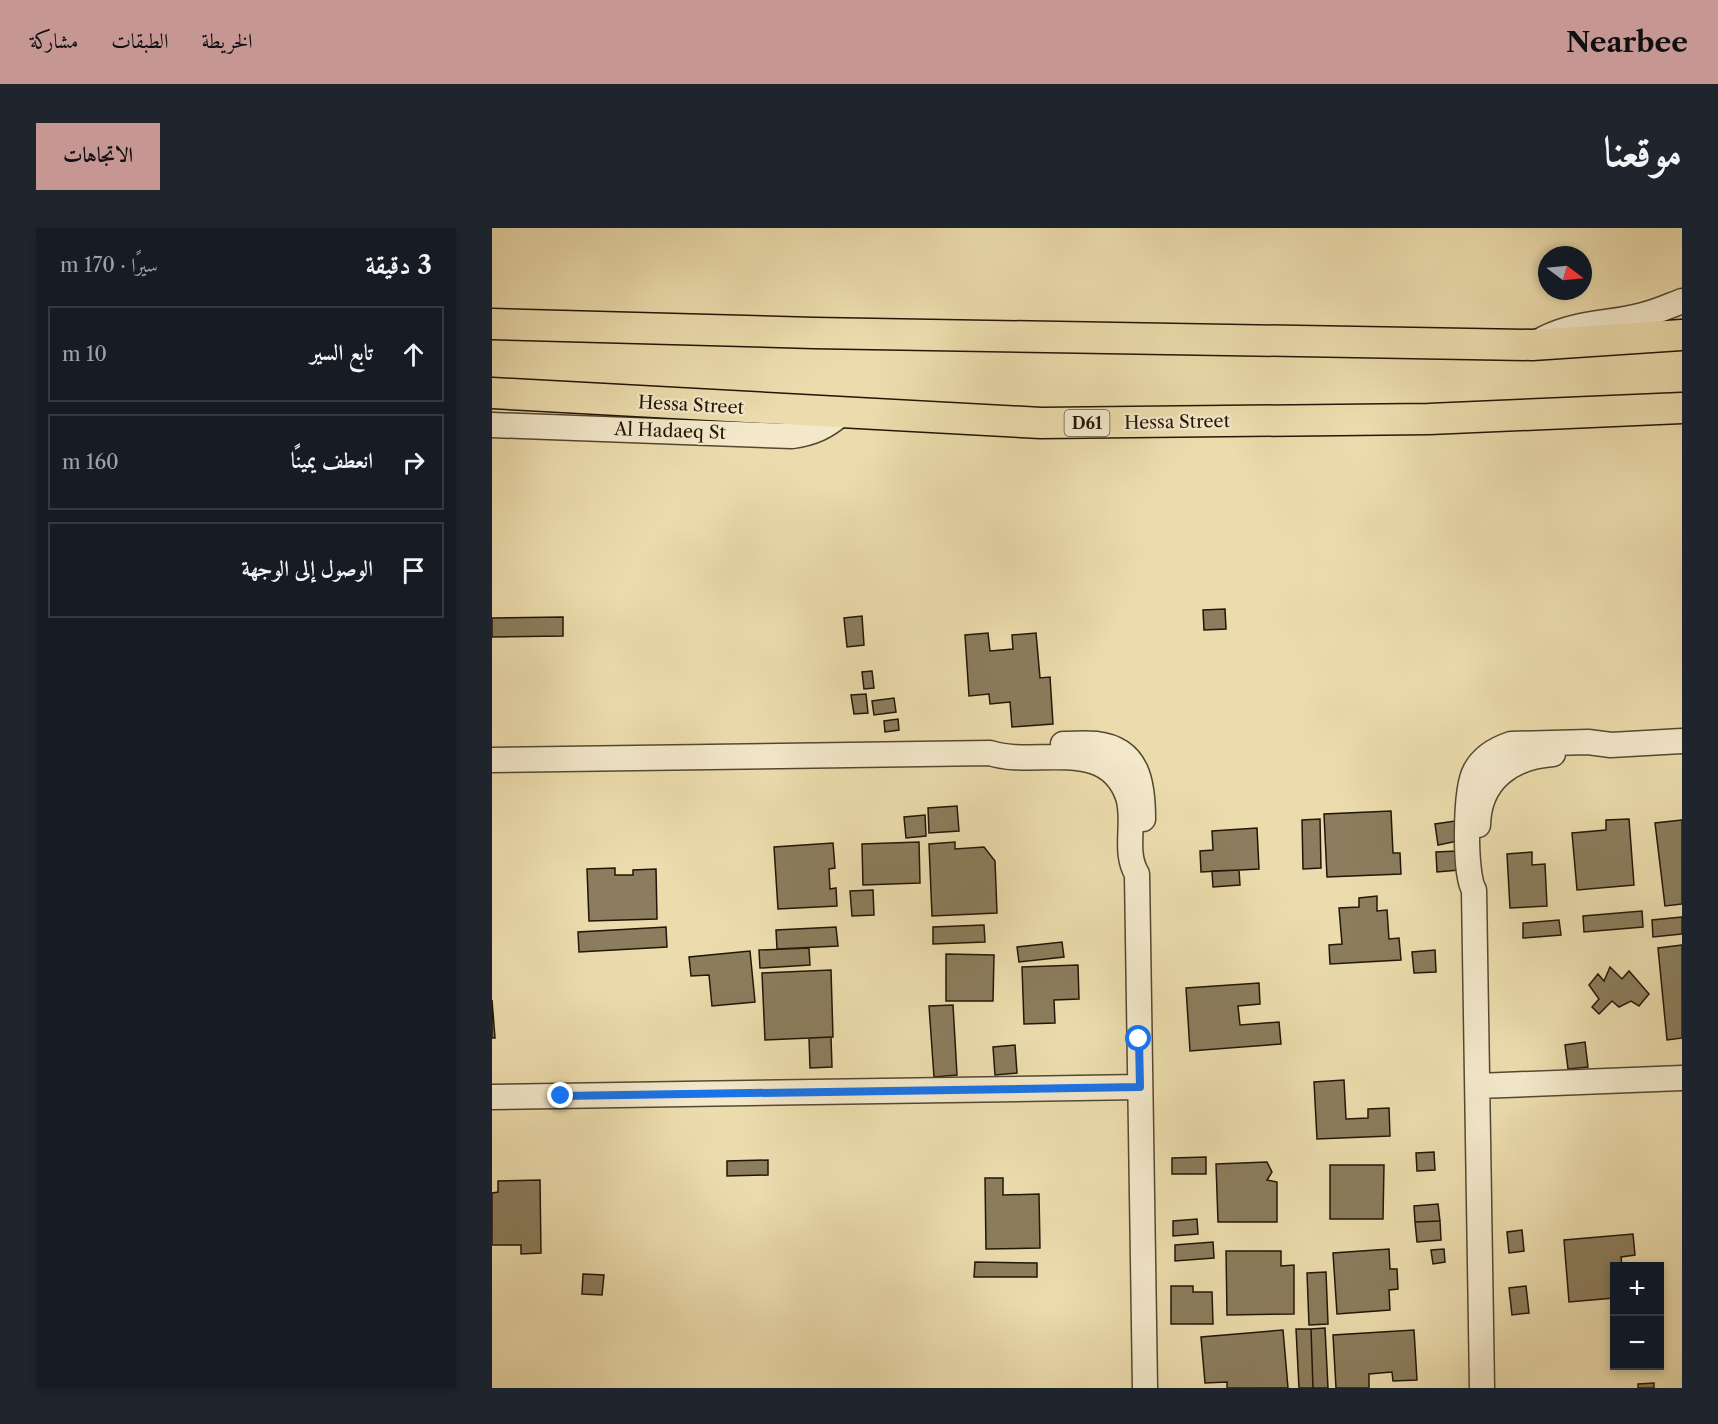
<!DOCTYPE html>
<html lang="ar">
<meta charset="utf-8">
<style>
:root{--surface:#171b24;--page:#20242c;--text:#f1f3f6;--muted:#9ea1a6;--line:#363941;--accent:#c59692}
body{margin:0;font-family:"Libre Caslon Text",Amiri,serif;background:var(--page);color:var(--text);direction:rtl}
.controls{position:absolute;right:18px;bottom:18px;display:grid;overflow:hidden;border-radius:0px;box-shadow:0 3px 9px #0003}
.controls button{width:54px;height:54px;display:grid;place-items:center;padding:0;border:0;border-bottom:2px solid var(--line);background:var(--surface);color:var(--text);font:30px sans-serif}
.compass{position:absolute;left:1046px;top:18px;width:54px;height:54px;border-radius:50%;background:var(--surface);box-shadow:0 3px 9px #0003;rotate:106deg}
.stop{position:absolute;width:18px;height:18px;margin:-14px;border:4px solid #1a73e8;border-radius:50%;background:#fff}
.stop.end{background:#1a73e8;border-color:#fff;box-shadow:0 2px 6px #0008}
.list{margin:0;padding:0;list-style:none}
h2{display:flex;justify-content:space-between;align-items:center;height:78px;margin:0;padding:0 24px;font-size:26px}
h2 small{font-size:20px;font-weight:400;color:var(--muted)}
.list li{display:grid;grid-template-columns:39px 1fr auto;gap:18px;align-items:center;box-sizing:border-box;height:96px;margin:0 12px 12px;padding:0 12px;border:2px solid var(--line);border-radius:0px}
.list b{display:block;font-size:22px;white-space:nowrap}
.list em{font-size:20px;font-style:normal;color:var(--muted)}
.icon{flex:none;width:33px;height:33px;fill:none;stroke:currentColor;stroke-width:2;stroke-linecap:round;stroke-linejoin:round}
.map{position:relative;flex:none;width:1190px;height:1160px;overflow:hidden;direction:ltr;border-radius:0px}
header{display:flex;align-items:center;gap:36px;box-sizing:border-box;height:84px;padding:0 30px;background:var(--accent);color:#111}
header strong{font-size:28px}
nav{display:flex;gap:33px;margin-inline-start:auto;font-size:21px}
.intro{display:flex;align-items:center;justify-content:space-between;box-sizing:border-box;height:144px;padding:0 36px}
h1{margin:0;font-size:42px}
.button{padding:15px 27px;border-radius:0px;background:var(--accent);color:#111;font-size:21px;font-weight:700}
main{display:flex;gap:36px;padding:0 36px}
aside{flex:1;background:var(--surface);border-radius:0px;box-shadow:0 3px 9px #0003}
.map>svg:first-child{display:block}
.building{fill:#8b7d5d;stroke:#211607;stroke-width:1.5}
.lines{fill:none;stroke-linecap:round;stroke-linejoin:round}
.minor-casing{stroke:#544830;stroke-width:27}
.major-casing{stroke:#211607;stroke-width:33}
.minor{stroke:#f3e8ca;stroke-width:24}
.major{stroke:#ecdcad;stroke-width:30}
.route{stroke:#1a73e8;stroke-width:8}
.labels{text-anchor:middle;stroke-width:4.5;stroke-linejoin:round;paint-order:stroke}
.shield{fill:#f3e8ca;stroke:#605542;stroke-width:1.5}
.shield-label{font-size:16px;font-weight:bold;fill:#211607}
.street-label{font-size:18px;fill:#211607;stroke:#f3e8ca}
</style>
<header>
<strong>Nearbee</strong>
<nav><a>الخريطة</a><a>الطبقات</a><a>مشاركة</a></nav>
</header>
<div class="intro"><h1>موقعنا</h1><a class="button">الاتجاهات</a></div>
<main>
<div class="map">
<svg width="1190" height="1160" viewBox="0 0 1190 1160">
<rect width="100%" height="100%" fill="#ecdcad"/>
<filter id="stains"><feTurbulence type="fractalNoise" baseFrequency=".00333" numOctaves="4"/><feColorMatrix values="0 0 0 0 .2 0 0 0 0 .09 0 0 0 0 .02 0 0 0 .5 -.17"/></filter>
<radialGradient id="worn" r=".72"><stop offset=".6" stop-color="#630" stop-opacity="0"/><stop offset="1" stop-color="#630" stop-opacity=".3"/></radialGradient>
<path class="building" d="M 733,381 L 734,401 L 712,402 L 711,382 Z
M 370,388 L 372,417 L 355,419 L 352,390 Z
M 71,389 L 71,408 L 0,409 L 0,390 Z
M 496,405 L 498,423 L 521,421 L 520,407 L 544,405 L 548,450 L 558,449 L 561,496 L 520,499 L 518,474 L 498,476 L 497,466 L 477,468 L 473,407 Z
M 380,443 L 382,460 L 372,461 L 370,444 Z
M 374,466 L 376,485 L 362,486 L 359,467 Z
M 402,470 L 404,484 L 382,487 L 380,473 Z
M 406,491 L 407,502 L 393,504 L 392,493 Z
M 465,578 L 467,603 L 437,605 L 436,580 Z
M 899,583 L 901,625 L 908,625 L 909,646 L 835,649 L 832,586 Z
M 433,587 L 434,608 L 414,610 L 412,589 Z
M 828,591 L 829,640 L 811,641 L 810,592 Z
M 1137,591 L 1142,657 L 1085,662 L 1080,605 L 1114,602 L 1114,592 Z
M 1190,592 L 1190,676 L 1173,678 L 1163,595 Z
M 963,593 L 966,613 L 946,617 L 943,596 Z
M 765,600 L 767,641 L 709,644 L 708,623 L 721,622 L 720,603 Z
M 427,614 L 428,655 L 371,657 L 370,616 Z
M 463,614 L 463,621 L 492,619 L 503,633 L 505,685 L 440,688 L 437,616 Z
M 341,615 L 343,640 L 337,641 L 338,661 L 344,660 L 345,678 L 286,681 L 282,619 Z
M 965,623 L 967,642 L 945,644 L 944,624 Z
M 1040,624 L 1040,637 L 1053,636 L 1055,678 L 1018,680 L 1015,626 Z
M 123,640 L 123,647 L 141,647 L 141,642 L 164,641 L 165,691 L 97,693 L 95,641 Z
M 747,642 L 748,657 L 721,659 L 720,643 Z
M 381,662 L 382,687 L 360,688 L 358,663 Z
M 885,668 L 885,683 L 895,682 L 897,711 L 907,710 L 909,732 L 838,736 L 837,717 L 850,716 L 847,680 L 867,679 L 867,670 Z
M 1150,683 L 1151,699 L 1092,704 L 1091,688 Z
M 1190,689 L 1190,706 L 1161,709 L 1160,692 Z
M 1067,692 L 1069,707 L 1031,710 L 1031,695 Z
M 492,697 L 493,714 L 441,716 L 441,699 Z
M 174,699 L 175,719 L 87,724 L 86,704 Z
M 344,699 L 346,718 L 285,721 L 284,702 Z
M 570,714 L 572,729 L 527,734 L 525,719 Z
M 1190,717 L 1190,810 L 1175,812 L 1166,720 Z
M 317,720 L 318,737 L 268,740 L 267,722 Z
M 943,722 L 944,744 L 922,745 L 920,724 Z
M 258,723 L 263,774 L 220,778 L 217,747 L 199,748 L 197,729 Z
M 454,726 L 502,727 L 501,773 L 454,773 Z
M 586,737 L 587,771 L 562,772 L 563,795 L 532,796 L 530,739 Z
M 1118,739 L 1130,751 L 1137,743 L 1157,766 L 1147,778 L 1139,773 L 1127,779 L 1120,773 L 1107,786 L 1100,779 L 1107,771 L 1097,757 L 1106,746 L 1112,753 Z
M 339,742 L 341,809 L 273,812 L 270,745 Z
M 767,755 L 768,776 L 746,778 L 748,797 L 787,794 L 789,816 L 698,823 L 694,760 Z
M 0,772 L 3,810 L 0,810 Z
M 461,777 L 465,847 L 442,849 L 437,778 Z
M 339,809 L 340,839 L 318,840 L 317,810 Z
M 1093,814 L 1096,839 L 1076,841 L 1073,817 Z
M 523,817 L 525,845 L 503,847 L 501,819 Z
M 852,852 L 854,891 L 876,890 L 876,881 L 897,880 L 898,908 L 825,911 L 822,854 Z
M 942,924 L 943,942 L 925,943 L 924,925 Z
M 714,929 L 714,946 L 680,946 L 680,930 Z
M 276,932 L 276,947 L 235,948 L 235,933 Z
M 775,934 L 780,944 L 775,952 L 785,954 L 785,994 L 726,994 L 724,936 Z
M 838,937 L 892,937 L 891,991 L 838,991 Z
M 493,950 L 511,950 L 511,967 L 547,966 L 548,1020 L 494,1021 Z
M 48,952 L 49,1025 L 29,1026 L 29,1017 L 0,1017 L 0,965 L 6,964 L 6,953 Z
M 946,976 L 948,993 L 923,994 L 922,978 Z
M 705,991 L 706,1006 L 681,1008 L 681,993 Z
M 948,993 L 949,1012 L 925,1014 L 923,994 Z
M 1030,1002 L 1032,1023 L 1017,1025 L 1015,1004 Z
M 1141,1006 L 1143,1027 L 1129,1029 L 1130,1038 L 1122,1038 L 1122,1070 L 1077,1074 L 1072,1012 Z
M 721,1014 L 722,1030 L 683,1033 L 683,1017 Z
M 897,1021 L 898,1041 L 905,1041 L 906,1061 L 897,1062 L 898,1082 L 845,1086 L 841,1025 Z
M 952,1021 L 953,1034 L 941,1036 L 939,1022 Z
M 734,1023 L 789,1023 L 789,1038 L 802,1037 L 802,1086 L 735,1087 Z
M 483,1034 L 545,1035 L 545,1049 L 482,1049 Z
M 834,1044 L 836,1096 L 817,1097 L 815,1045 Z
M 91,1046 L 112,1047 L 110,1067 L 90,1066 Z
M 679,1058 L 701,1058 L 701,1064 L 720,1064 L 721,1096 L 679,1096 Z
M 1034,1058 L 1037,1085 L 1020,1087 L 1017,1060 Z
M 833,1100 L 836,1160 L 821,1160 L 819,1101 Z
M 804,1101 L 819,1101 L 821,1160 L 807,1160 Z
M 791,1102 L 796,1160 L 735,1160 L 735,1154 L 713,1155 L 709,1109 Z
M 922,1102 L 925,1152 L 901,1153 L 900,1144 L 877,1146 L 877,1160 L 844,1160 L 841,1107 Z
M 1162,1155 L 1162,1160 L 1146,1160 L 1146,1156 Z"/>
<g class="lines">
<g class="minor-casing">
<path id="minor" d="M 1051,111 C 1083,94 1117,96 1151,87 C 1164,84 1177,78 1190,73
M 0,197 L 300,208 C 321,205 334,199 350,185
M 571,516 C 582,516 593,515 604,516 C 647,521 651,556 651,591
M 0,532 L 498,525 C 543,540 615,507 636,569 C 644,594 631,623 645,646 L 653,1160
M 986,597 C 987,552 1019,529 1061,526
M 986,858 L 1190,850
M 0,869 L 648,859
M 990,1160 L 982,662 C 972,646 973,560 983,543 C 991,528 1004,521 1019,516 L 1096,514 L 1119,517 L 1190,513"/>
</g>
<g class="major-casing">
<path id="major" d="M 0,96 L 322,105 L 1040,117 L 1190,107
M 0,165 L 549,195 L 937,191 L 1190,180"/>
</g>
<use href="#minor" class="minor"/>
<use href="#major" class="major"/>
</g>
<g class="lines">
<path class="route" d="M 69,868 L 648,859 L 647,811"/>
</g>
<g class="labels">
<rect class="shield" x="572.5" y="182" width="45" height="26" rx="4.5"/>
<g class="shield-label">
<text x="595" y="201">D61</text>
</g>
<g class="street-label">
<text transform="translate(199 177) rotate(3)" y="6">Hessa Street</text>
<text transform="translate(685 194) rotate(-1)" y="6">Hessa Street</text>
<text transform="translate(178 203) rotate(2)" y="6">Al Hadaeq St</text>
</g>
</g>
<rect width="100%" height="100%" filter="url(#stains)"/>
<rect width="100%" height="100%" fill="url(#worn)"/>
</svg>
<div class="controls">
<button>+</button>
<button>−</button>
</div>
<svg class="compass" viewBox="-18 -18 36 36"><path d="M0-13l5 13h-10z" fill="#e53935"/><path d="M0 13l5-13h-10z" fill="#9ea1a6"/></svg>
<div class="stop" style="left:647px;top:811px"></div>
<div class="stop end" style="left:69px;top:868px"></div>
</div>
<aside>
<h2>3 دقيقة<small>سيرًا · 170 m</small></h2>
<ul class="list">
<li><svg class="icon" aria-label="ahead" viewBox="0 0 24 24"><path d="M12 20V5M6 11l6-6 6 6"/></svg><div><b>تابع السير</b></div><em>10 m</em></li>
<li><svg class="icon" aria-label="right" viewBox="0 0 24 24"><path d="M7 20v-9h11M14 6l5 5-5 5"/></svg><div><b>انعطف يمينًا</b></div><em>160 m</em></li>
<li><svg class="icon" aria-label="arrive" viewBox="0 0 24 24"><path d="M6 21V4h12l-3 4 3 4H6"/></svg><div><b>الوصول إلى الوجهة</b></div></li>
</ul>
</aside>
</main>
